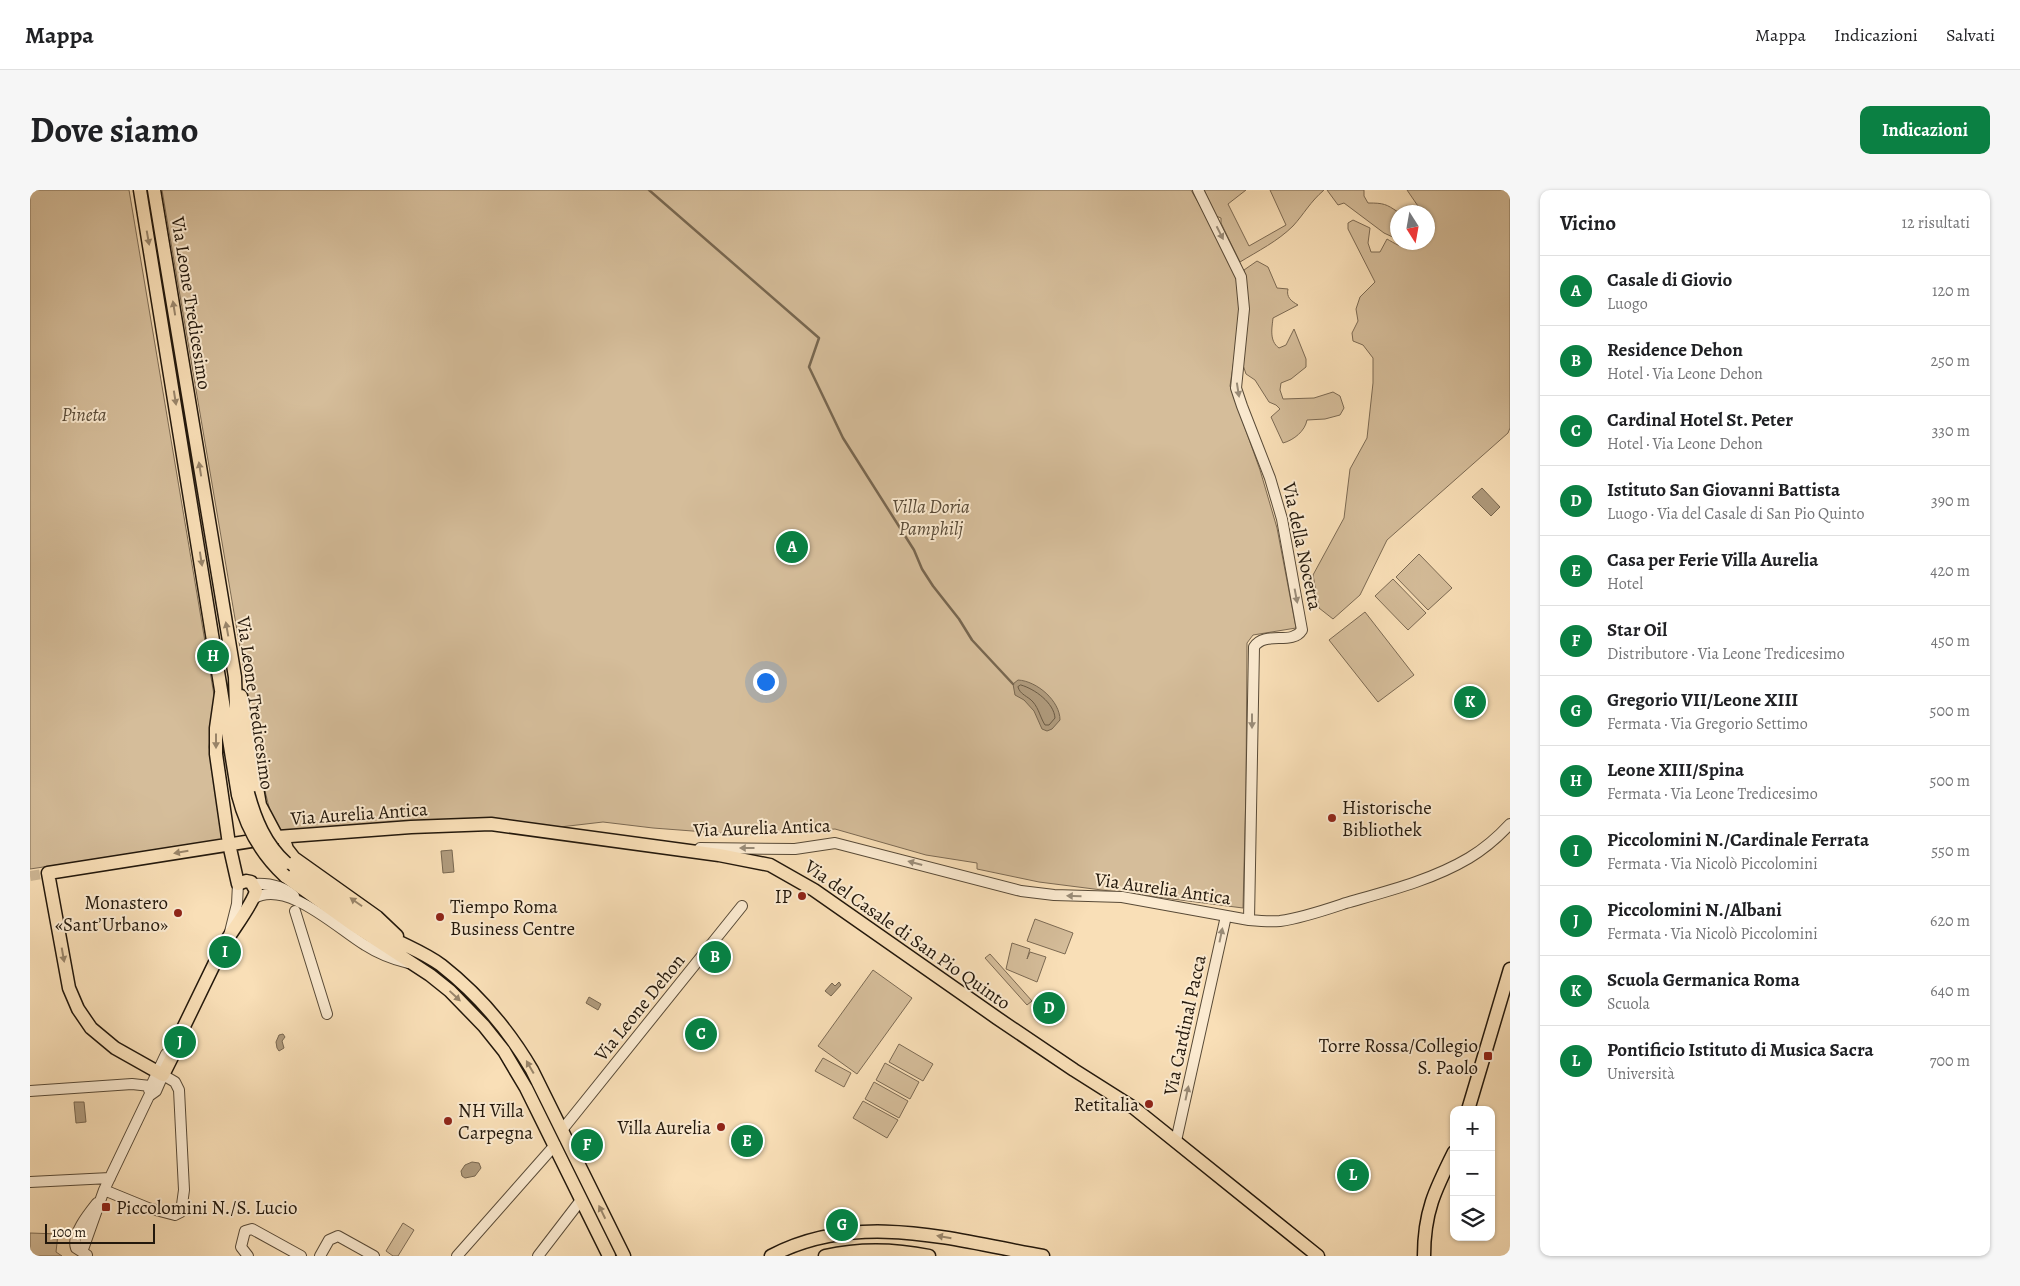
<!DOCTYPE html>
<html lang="it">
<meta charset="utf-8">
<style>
:root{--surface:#fff;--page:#f6f6f6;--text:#202124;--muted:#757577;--line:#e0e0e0;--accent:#0b8043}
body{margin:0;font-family:Alegreya,serif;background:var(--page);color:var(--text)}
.controls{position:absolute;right:15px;bottom:15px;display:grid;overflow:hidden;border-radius:10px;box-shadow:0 1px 4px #0004}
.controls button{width:45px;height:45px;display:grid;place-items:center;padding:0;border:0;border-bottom:1px solid var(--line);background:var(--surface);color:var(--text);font:25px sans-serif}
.compass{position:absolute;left:1360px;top:15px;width:45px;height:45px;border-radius:50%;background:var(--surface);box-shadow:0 1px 4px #0004;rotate:169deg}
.scale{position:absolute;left:15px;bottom:12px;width:110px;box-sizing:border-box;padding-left:5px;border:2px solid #23180c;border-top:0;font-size:14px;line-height:18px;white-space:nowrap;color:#23180c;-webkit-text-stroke:4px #fbead0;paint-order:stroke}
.you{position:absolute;left:735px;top:491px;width:18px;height:18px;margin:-12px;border:4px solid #fff;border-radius:50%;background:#1a73e8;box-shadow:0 0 0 8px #1a73e833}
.badge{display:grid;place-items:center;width:32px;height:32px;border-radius:50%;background:var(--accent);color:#fff;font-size:16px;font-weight:700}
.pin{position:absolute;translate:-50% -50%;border:2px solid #fff;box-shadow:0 1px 5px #0006}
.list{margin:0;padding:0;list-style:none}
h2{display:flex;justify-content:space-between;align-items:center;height:65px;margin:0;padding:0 20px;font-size:21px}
h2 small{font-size:16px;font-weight:400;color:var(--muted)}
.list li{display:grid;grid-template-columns:32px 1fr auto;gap:15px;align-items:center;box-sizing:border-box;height:70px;padding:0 20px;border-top:1px solid var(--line)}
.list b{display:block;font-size:19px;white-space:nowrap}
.list p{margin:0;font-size:16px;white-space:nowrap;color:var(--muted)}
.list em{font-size:16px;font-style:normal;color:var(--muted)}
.icon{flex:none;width:28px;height:28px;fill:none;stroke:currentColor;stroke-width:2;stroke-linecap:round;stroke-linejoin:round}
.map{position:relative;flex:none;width:1480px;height:1066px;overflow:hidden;border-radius:10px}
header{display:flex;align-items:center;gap:30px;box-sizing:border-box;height:70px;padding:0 25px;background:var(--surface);border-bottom:1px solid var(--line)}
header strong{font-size:24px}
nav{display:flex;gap:28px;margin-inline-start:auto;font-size:18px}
.intro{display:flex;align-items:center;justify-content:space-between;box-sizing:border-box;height:120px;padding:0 30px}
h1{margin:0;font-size:35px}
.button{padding:12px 22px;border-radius:10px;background:var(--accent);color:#fff;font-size:18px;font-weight:700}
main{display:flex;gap:30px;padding:0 30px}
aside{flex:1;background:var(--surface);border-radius:10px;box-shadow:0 1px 4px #0004}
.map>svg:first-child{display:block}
.green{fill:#d5bd9a;stroke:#7c6a53}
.water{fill:#b09b7d;stroke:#786750}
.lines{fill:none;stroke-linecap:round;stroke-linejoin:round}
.shore{stroke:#6a5a44;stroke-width:1}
.stream{stroke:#786750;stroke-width:2.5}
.minor-tunnel{stroke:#ceb795;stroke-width:10;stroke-dasharray:10 5;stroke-linecap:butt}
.minor-casing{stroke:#584a37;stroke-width:12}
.major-casing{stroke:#23180c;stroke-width:15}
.minor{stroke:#fbead0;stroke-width:10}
.major{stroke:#f9dfb7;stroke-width:12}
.major-bridge-casing{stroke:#23180c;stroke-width:15;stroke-linecap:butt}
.major-bridge{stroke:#f9dfb7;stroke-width:12}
.oneway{fill:#9a8c78}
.oneway2{fill:#99856a}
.poi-dot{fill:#8f2418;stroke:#fbead0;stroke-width:2}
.labels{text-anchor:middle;stroke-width:4;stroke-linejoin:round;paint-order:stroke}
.street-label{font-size:19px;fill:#23180c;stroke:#fbead0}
.park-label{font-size:19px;font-style:italic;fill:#584a37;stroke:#fbead0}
.poi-label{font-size:19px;fill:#23180c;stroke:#fbead0;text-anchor:end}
</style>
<header>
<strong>Mappa</strong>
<nav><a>Mappa</a><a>Indicazioni</a><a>Salvati</a></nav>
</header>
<div class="intro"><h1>Dove siamo</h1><a class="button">Indicazioni</a></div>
<main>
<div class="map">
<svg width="1480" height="1066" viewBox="0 0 1480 1066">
<rect width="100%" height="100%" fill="#f9dfb7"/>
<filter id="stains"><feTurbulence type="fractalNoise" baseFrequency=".004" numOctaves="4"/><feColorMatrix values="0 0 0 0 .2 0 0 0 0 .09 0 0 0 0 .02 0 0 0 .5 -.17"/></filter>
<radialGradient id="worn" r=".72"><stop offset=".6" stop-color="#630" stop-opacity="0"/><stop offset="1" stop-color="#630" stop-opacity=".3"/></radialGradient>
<path class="green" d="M 0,0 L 99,0 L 185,511 L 179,557 L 194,650 L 0,679 Z
M 132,0 L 1161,0 L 1188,47 L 1207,87 L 1210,130 L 1200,196 L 1230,280 L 1247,338 L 1266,438 L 1223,445 L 1217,453 L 1216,598 L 1213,718 L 1009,692 L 947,679 L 947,673 L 896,665 L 805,639 L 715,645 L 623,638 L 573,632 L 530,637 L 383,633 L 329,635 L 252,642 L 242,629 L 233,593 Z
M 1174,0 L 1216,0 L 1198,14 L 1219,56 L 1256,35 L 1240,0 L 1294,0 C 1280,12 1274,24 1263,36 C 1248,51 1228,61 1210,72 L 1191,33 L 1191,28 L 1186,26 Z
M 1297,0 L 1334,0 L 1334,6 L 1338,13 C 1354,13 1356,14 1368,22 L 1367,49 L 1354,43 L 1314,13 L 1308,15 Z
M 1377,0 L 1480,0 L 1480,238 L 1478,243 L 1357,350 L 1330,405 L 1303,429 L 1289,418 L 1283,385 L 1314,328 L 1320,279 L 1337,248 L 1343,193 L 1343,168 L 1333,155 L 1323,151 L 1322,143 L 1328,131 L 1326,119 L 1330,107 L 1345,92 L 1318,39 L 1318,33 L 1323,30 L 1340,38 L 1338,53 L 1341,62 L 1350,62 L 1357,49 C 1364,53 1373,59 1382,58 C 1388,56 1390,52 1398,52 L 1398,22 L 1392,22 Z
M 1227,71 L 1238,77 L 1247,98 L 1258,99 C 1256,107 1261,111 1268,115 L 1243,128 C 1242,138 1239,151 1249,158 L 1256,155 L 1264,139 L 1276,169 L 1276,177 L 1261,189 L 1251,193 L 1250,200 L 1253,209 L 1284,208 L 1303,202 L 1310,206 L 1314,218 L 1310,225 L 1295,229 L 1277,230 C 1275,241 1264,250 1253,253 L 1241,227 L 1250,219 L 1246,215 L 1239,212 L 1225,190 L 1216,184 L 1212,172 L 1214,80 Z
M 1389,364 L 1422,398 L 1398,420 L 1366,387 Z
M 1363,389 L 1396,423 L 1378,440 L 1345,406 Z
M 1335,422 L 1384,485 L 1348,512 L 1299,450 Z
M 1005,729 L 1043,743 L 1035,764 L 997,751 Z
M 982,753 L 1000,759 L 997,769 L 1000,762 L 1016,767 L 1007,792 L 976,779 Z
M 960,764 L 1002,811 L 997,815 L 955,768 Z
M 843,780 L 882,808 L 827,884 L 788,856 Z
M 869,854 L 903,874 L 893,891 L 859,872 Z
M 793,868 L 821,883 L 814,897 L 785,881 Z
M 855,873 L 889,892 L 880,909 L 846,890 Z
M 844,892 L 878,911 L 869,928 L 835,909 Z
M 833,911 L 868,930 L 857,948 L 823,928 Z
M 373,1033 L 384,1040 L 368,1066 L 363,1066 L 356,1061 Z
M 0,1043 L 28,1044 L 26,1062 L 32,1066 L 0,1066 Z"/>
<path class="water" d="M 1452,298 L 1470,317 L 1461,326 L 1442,307 Z
M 988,490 C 1007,491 1030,511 1030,530 L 1022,539 L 1017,541 L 1012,539 L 1004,521 L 994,510 L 985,505 L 983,494 Z
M 422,660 L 424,682 L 413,683 L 411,661 Z
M 809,792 L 811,795 L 801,806 L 795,801 L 802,793 L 805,796 Z
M 559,807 L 571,814 L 568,820 L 556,813 Z
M 253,844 L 255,847 L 252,851 L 254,858 L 249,861 L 247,858 L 246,852 L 249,845 Z
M 44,912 L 54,912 L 56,932 L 46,933 Z
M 442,972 L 449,973 L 451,978 L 445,986 L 435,988 L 432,986 L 431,981 L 435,975 Z"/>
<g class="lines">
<path class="shore" d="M 991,495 C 1005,499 1024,513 1025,528 L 1019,535 L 1015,535 C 1010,527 1009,519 1003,512 C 998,506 990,505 988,497 Z"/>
<path class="stream" d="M 619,0 L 789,148 L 779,177 L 813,248 L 884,360 L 892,379 L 903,396 L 929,429 L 942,450 L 983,494"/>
<path class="minor-tunnel" d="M 0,686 L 18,683"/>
<g class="minor-casing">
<path id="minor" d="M 1168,0 L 1211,87 L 1214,119 L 1206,198 L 1212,216 L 1240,288 L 1252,329 L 1272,440 C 1262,456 1235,440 1224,457 L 1219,730
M 670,658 L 765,659 L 805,653 L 991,701 L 1024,705 L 1092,707 L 1219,730 C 1229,731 1239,732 1250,731 C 1272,728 1295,720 1316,713 C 1358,701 1402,690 1439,668 C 1454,659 1468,647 1480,634
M 223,694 C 238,693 253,696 264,706
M 223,709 C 256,688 308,739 335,755 C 349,764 362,769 378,773
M 265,721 L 297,824
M 200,742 L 207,714 L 208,694
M 119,900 L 136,864 L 144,857
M 0,901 L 102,894 L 120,896
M 532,940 L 712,716
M 1146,951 L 1196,726
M 0,992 L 80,988
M 52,1062 L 74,1000 L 119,906 L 126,901 L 133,885 L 145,892 L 149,900 L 154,1000 L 151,1022 L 145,1025 L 118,1018 L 74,1000
M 57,1065 L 46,1058 C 41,1045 59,1023 67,1013
M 218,1066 L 211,1057 L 215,1041 L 222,1039 L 271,1066
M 290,1066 L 299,1050 L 308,1046 L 344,1066
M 427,1066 L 525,955
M 508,1066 L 551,1010"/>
</g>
<g class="major-casing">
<path id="major" d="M 110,0 L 208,605
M 124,0 L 205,487 L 207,547 L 218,603
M 191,503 L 186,538 L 186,564 L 199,654 L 208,694 L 216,691 L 221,692 L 226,701 C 223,714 200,743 192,758 L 144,857 L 142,867 L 133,885 L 85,858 L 61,838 L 48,819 L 39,798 L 18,683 L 247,647 L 381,637 L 461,634 L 689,665 L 740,675 L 784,700 L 967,828 L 1044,880 L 1104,918 L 1288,1066
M 211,506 L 230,615 L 247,647
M 253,647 L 257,659 L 264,668 L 347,727 L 367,746
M 256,673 C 286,697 318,721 351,742 C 370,754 392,761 411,775 C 448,804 478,839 502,880 L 594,1066
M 255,686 L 325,736 L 400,785 L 420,801 L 454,836 L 474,861 L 496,898 L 579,1066
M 1438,920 L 1480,779
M 741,1066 C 828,1020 923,1050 1013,1066
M 795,1066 C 831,1058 864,1059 899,1066
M 1394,1066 C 1394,1022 1405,1000 1424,962"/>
</g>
<use href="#minor" class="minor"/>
<use href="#major" class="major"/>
<g class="major-bridge-casing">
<path id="major-bridge" d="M 218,603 C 225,629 235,654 256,673
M 208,605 C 216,637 231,664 255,686"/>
</g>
<use href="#major-bridge" class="major-bridge"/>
</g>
<defs><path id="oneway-solid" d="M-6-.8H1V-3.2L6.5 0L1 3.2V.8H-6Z" transform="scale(1.25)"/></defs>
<g class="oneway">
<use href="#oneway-solid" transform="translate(1190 43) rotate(63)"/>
<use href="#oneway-solid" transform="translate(1208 200) rotate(81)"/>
<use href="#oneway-solid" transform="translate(1266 406) rotate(79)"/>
<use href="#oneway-solid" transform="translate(1222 531) rotate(90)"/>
<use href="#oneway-solid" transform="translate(717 658) rotate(-180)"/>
<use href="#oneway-solid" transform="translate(885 673) rotate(-165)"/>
<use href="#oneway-solid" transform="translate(1044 706) rotate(-178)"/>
<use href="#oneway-solid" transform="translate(1191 745) rotate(-78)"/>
<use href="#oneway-solid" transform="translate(1157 903) rotate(-78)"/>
</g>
<g class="oneway2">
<use href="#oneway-solid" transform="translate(118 48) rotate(80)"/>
<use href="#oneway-solid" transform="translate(144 118) rotate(-99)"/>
<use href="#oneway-solid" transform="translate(145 208) rotate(81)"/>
<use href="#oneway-solid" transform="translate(170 279) rotate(-99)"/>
<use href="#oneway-solid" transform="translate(171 369) rotate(81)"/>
<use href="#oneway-solid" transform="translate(197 439) rotate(-100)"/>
<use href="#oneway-solid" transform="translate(186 551) rotate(90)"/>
<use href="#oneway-solid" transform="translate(151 662) rotate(170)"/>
<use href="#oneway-solid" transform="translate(326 712) rotate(-145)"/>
<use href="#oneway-solid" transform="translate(33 765) rotate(80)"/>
<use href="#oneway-solid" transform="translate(425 806) rotate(43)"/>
<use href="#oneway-solid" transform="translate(500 877) rotate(-120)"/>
<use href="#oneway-solid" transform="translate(572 1022) rotate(-116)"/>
<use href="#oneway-solid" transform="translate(914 1047) rotate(-170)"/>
</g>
<g class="poi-dot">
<circle cx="1302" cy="628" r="5"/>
<circle cx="772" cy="706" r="5"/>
<circle cx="148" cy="723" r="5"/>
<circle cx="410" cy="727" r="5"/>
<rect x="1453" y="861" width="10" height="10" rx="2.5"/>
<circle cx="1119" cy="914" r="5"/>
<circle cx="418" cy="931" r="5"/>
<circle cx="691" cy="937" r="5"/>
<rect x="71" y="1012" width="10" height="10" rx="2.5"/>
</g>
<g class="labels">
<g class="street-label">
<text transform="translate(162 113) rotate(81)" y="7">Via Leone Tredicesimo</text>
<text transform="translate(1273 356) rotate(78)" y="7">Via della Nocetta</text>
<text transform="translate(226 513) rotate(82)" y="7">Via Leone Tredicesimo</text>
<text transform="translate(329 623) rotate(-4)" y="7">Via Aurelia Antica</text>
<text transform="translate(732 637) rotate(-2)" y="7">Via Aurelia Antica</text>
<text transform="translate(1133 698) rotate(8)" y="7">Via Aurelia Antica</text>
<text transform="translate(878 744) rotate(35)" y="7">Via del Casale di San Pio Quinto</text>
<text transform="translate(609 817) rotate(-51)" y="7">Via Leone Dehon</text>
<text transform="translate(1154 835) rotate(-78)" y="7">Via Cardinal Pacca</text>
</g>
<g class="park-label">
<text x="54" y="231">Pineta</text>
<text x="901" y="323">Villa Doria<tspan x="901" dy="22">Pamphilj</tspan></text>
</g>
<g class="poi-label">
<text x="1312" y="624" text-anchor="start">Historische<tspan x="1312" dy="22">Bibliothek</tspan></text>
<text x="762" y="713">IP</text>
<text x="138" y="719">Monastero<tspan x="138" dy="22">«Sant’Urbano»</tspan></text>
<text x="420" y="723" text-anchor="start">Tiempo Roma<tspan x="420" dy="22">Business Centre</tspan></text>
<text x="1448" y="862">Torre Rossa/Collegio<tspan x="1448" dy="22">S. Paolo</tspan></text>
<text x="1109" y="921">Retitalia</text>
<text x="428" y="927" text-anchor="start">NH Villa<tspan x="428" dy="22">Carpegna</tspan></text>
<text x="681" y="944">Villa Aurelia</text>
<text x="86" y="1024" text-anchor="start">Piccolomini N./S. Lucio</text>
</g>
</g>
<rect width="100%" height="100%" filter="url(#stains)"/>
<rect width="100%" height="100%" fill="url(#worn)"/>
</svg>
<div class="controls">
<button>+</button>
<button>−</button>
<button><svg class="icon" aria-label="layers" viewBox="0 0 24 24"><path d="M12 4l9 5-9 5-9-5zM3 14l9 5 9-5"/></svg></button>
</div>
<svg class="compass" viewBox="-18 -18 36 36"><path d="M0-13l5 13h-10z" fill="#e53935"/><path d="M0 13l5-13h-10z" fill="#757577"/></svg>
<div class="scale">100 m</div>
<div class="you"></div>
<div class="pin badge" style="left:762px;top:357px">A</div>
<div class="pin badge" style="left:685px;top:767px">B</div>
<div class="pin badge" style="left:671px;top:844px">C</div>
<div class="pin badge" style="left:1019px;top:818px">D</div>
<div class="pin badge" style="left:717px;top:951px">E</div>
<div class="pin badge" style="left:557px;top:955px">F</div>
<div class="pin badge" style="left:812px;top:1035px">G</div>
<div class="pin badge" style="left:183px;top:466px">H</div>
<div class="pin badge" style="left:195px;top:762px">I</div>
<div class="pin badge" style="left:150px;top:852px">J</div>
<div class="pin badge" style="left:1440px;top:512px">K</div>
<div class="pin badge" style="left:1323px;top:985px">L</div>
</div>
<aside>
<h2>Vicino<small>12 risultati</small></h2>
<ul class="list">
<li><span class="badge">A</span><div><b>Casale di Giovio</b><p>Luogo</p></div><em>120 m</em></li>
<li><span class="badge">B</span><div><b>Residence Dehon</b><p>Hotel · Via Leone Dehon</p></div><em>250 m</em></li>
<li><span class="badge">C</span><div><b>Cardinal Hotel St. Peter</b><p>Hotel · Via Leone Dehon</p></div><em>330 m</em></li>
<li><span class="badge">D</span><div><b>Istituto San Giovanni Battista</b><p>Luogo · Via del Casale di San Pio Quinto</p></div><em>390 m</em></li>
<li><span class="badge">E</span><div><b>Casa per Ferie Villa Aurelia</b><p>Hotel</p></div><em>420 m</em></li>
<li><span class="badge">F</span><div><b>Star Oil</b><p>Distributore · Via Leone Tredicesimo</p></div><em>450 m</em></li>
<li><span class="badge">G</span><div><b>Gregorio VII/Leone XIII</b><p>Fermata · Via Gregorio Settimo</p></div><em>500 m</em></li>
<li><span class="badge">H</span><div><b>Leone XIII/Spina</b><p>Fermata · Via Leone Tredicesimo</p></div><em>500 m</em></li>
<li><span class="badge">I</span><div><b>Piccolomini N./Cardinale Ferrata</b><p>Fermata · Via Nicolò Piccolomini</p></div><em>550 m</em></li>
<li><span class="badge">J</span><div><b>Piccolomini N./Albani</b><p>Fermata · Via Nicolò Piccolomini</p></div><em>620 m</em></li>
<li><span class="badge">K</span><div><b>Scuola Germanica Roma</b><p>Scuola</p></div><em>640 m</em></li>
<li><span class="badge">L</span><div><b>Pontificio Istituto di Musica Sacra</b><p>Università</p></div><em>700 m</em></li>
</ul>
</aside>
</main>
